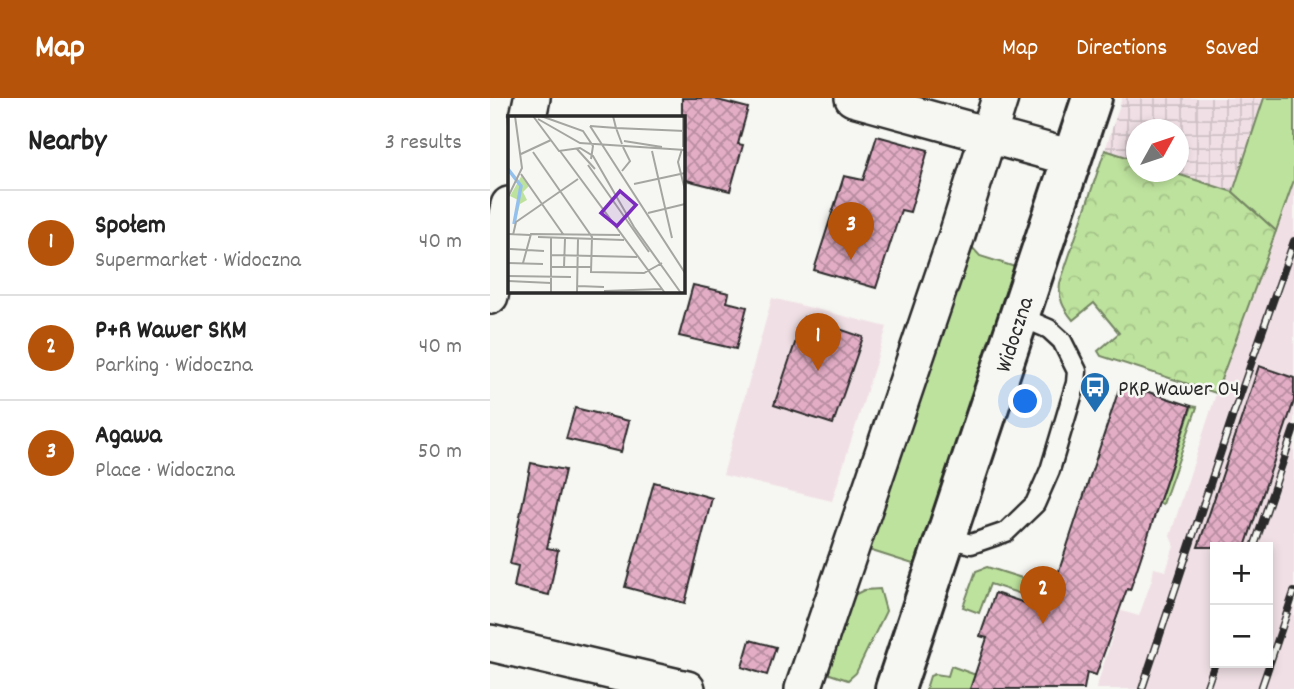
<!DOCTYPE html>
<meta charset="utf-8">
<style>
:root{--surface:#fff;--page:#f2f2f2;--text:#222;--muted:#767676;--line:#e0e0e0;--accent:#b45309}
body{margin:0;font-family:Dekko,sans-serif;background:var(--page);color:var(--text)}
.controls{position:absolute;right:21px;bottom:21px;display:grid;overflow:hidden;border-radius:0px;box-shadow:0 4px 10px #0003}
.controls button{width:63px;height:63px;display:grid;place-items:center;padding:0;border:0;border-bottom:2px solid var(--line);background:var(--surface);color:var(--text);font:35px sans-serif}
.compass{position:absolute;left:636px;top:21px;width:63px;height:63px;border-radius:50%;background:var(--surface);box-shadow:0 4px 10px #0003;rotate:50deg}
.you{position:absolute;left:536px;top:304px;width:24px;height:24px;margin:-18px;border:5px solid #fff;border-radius:50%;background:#1a73e8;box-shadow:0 0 0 10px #1a73e833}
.badge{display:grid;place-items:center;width:46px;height:46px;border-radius:50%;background:var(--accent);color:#fff;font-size:23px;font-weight:700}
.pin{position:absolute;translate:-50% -58px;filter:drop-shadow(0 2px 4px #0008)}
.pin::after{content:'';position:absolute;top:37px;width:24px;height:21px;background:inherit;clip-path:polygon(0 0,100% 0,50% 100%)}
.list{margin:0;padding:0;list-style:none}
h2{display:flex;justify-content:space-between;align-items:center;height:91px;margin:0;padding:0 28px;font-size:30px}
h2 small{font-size:23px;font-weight:400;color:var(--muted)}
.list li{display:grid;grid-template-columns:46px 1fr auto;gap:21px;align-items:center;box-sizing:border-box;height:105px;padding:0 28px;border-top:2px solid var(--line)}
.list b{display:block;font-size:26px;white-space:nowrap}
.list p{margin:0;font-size:23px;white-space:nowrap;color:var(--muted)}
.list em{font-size:23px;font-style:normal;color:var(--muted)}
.map{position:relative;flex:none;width:804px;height:591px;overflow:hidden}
header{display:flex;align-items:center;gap:42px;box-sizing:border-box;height:98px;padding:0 35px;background:var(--accent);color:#fff}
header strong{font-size:33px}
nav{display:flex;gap:38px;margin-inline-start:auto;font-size:24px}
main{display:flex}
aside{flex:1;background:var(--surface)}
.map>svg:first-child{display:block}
.built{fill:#f0e0e5;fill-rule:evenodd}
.industrial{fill:url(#industrial-grid)}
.green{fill:#bde29d;stroke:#748664;stroke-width:2}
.forest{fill:url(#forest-crowns);stroke:#748664;stroke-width:2}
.building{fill:url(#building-cross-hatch);stroke:#2b2b2b;stroke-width:2}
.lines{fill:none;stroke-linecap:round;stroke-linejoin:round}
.service-casing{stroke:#2b2b2b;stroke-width:23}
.minor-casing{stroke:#2b2b2b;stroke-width:40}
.secondary-casing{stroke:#2b2b2b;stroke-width:44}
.service{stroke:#f6f6f2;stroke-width:18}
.minor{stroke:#f6f6f2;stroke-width:35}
.secondary{stroke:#f6f6f2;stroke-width:38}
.rail-casing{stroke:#2b2b2b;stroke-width:8}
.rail{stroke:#f6f6f2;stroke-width:5;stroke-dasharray:16;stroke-linecap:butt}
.labels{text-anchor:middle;stroke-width:5;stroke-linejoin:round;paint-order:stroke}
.street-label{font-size:23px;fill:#2b2b2b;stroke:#f6f6f2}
.poi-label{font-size:23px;fill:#2b2b2b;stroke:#f6f6f2;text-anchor:start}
.inset-river{fill:none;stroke:#93c0ed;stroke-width:3.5}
.inset-road{fill:none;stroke:#a5a5a2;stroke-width:2}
.view{fill:#7b2cbf;fill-opacity:0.15;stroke:#7b2cbf;stroke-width:3.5}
.inset-edge{fill:none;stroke:#2b2b2b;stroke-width:3.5}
</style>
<header>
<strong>Map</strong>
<nav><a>Map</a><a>Directions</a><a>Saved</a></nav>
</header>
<main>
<aside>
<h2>Nearby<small>3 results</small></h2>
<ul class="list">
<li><span class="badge">1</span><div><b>Społem</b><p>Supermarket · Widoczna</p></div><em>40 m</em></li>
<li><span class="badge">2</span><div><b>P+R Wawer SKM</b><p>Parking · Widoczna</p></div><em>40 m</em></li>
<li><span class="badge">3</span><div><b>Agawa</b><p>Place · Widoczna</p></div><em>50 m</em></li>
</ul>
</aside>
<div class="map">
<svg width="804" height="591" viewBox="0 0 804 591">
<defs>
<pattern id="industrial-grid" width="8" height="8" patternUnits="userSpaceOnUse" patternTransform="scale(1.75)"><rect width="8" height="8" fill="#f0e0e5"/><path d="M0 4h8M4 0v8" fill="none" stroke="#cec0c5"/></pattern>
<pattern id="forest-crowns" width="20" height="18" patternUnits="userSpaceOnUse" patternTransform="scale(1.75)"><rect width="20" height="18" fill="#bde29d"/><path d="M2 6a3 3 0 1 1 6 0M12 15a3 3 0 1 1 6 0" fill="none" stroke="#a3c287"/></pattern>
<pattern id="building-cross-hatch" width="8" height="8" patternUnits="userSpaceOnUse" patternTransform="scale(1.75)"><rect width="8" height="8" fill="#e3adc6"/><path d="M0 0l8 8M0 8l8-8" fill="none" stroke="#b88da1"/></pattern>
</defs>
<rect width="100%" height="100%" fill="#f6f6f2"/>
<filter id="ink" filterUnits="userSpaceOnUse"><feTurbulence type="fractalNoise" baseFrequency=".0143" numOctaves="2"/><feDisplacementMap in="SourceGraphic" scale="14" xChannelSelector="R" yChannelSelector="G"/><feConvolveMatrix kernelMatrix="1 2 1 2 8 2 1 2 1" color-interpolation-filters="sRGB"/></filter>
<g filter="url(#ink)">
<path class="built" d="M 804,82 L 804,591 L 606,591 L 629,517 L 627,515 L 628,512 L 649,518 L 662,481 L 664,470 L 676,473 L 684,448 L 680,438 L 726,296 ZM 725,449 L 778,449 L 778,565 L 725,565 Z
M 282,200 L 397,229 L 342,403 L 233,377 Z"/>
<path class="industrial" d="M 632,0 L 774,0 L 743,94 L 681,74 L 688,74 L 688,32 L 646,32 L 646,62 L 615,52 Z"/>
<path class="green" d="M 774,0 L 804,0 L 804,82 L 786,133 L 743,94 Z
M 480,147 L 490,158 L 525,169 L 426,467 L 379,452 Z
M 702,308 L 707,309 L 673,406 L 669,405 Z
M 497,469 L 579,495 L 575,510 L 500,486 L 489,515 L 473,509 L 486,473 Z
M 390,491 L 396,513 L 366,575 L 358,582 L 337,575 L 364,497 L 374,492 Z
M 461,568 L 525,591 L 436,591 L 440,578 L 445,576 L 458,578 Z"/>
<path class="forest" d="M 615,52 L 646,62 L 646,74 L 681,74 L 743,94 L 786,133 L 726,295 L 611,258 L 608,253 L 629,235 L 604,205 L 583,222 C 573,210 568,200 570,185 Z"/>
<path class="building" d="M 192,0 L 220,0 L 258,10 L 248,46 L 253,47 L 240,93 L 192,81 Z
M 387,38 L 438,52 L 420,114 L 411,112 L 386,190 L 324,172 L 354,78 L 373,82 Z
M 203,187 L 239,195 L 237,204 L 257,209 L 246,251 L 189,238 Z
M 314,219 L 373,239 L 343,326 L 284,307 Z
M 769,268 L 804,280 L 804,303 L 755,449 L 708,449 Z
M 631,285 L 701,308 L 640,492 L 637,491 L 606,577 L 597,574 L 594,591 L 480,591 L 497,540 L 490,538 L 505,495 L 556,512 Z
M 85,310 L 139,323 L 131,354 L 76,341 Z
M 41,365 L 75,372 L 57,450 L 68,452 L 59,497 L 24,489 L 28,468 L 20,466 Z
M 164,384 L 222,400 L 195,505 L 135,489 Z
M 260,542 L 286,549 L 277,577 L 252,569 Z"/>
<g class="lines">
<g class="service-casing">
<path id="service" d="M 455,439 L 481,446 L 516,434 L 545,406 L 560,372 L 586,285 L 587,273 L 572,243 L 559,231 L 529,218"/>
</g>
<g class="minor-casing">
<path id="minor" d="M 363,0 L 582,60
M 38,19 L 42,0
M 0,198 L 19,107
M 0,545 L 197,591
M 313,591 L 466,140 L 510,0"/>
</g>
<g class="secondary-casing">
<path id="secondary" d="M 405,591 L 602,0"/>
</g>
<use href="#service" class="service"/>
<use href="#minor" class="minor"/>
<use href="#secondary" class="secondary"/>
<g class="rail-casing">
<path id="rail" d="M 764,449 L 804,331
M 652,591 L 743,317 L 804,143
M 716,591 L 725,565
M 771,591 L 804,494"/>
</g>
<use href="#rail" class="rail"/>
</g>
</g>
<defs>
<g id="bus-pin" transform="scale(1.575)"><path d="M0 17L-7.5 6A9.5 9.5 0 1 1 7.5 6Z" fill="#1f6fb2" stroke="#f6f6f2"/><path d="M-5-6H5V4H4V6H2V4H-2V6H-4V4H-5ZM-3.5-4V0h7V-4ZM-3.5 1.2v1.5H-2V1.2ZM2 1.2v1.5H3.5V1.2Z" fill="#fff"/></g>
</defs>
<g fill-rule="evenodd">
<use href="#bus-pin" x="605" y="289"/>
</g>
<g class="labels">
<g class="street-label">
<text transform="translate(523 236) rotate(-72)" y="8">Widoczna</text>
</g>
<g class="poi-label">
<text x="628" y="297">PKP Wawer 04</text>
</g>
</g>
<g transform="translate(18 18)">
<rect width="177" height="177" fill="#f6f6f2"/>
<path d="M 14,59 L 21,70 L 15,76 L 19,84 L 12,88 L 6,111 L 10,84 L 2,80 Z" fill="#bde29d"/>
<path class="inset-river" d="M 0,53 L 13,70 L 6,108"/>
<path class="inset-road" d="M 25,0 L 51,35 L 72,32 L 85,40 L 126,111 L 173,177M 33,0 L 75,15 L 85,30 L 83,43M 105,0 L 108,12 L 177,15M 30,3 L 72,27 L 177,34M 82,10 L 177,157M 82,10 L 108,12 L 114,28M 116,25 L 154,31M 175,31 L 175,0M 69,33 L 87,53M 174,33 L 170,46 L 177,74M 52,35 L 157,177M 144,35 L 164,122M 25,36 L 84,121 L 83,156 L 136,157 L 154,147M 13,38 L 43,24M 80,49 L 141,136M 114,55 L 122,45 L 115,31M 13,58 L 55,118M 126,68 L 177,57M 0,81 L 14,52 L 7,0M 140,97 L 177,88M 0,118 L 22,119M 5,119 L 8,106 L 70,63M 30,121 L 116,124M 2,133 L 36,135M 43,139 L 129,141M 0,147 L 35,148M 15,147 L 23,118 L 112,119M 42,151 L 83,151M 56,151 L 57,123M 0,160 L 63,161M 0,165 L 43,167M 70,170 L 96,171M 96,175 L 154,173M 43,177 L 43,122M 69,177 L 70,123"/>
<path class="view" d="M 112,75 L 128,89 L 109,110 L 93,97 Z"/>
<rect width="177" height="177" class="inset-edge"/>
</g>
</svg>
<div class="controls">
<button>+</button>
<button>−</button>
</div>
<svg class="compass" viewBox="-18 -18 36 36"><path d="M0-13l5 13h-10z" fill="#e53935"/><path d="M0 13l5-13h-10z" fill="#767676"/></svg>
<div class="you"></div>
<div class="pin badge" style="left:328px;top:273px">1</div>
<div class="pin badge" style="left:553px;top:526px">2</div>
<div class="pin badge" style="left:361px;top:162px">3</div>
</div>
</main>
